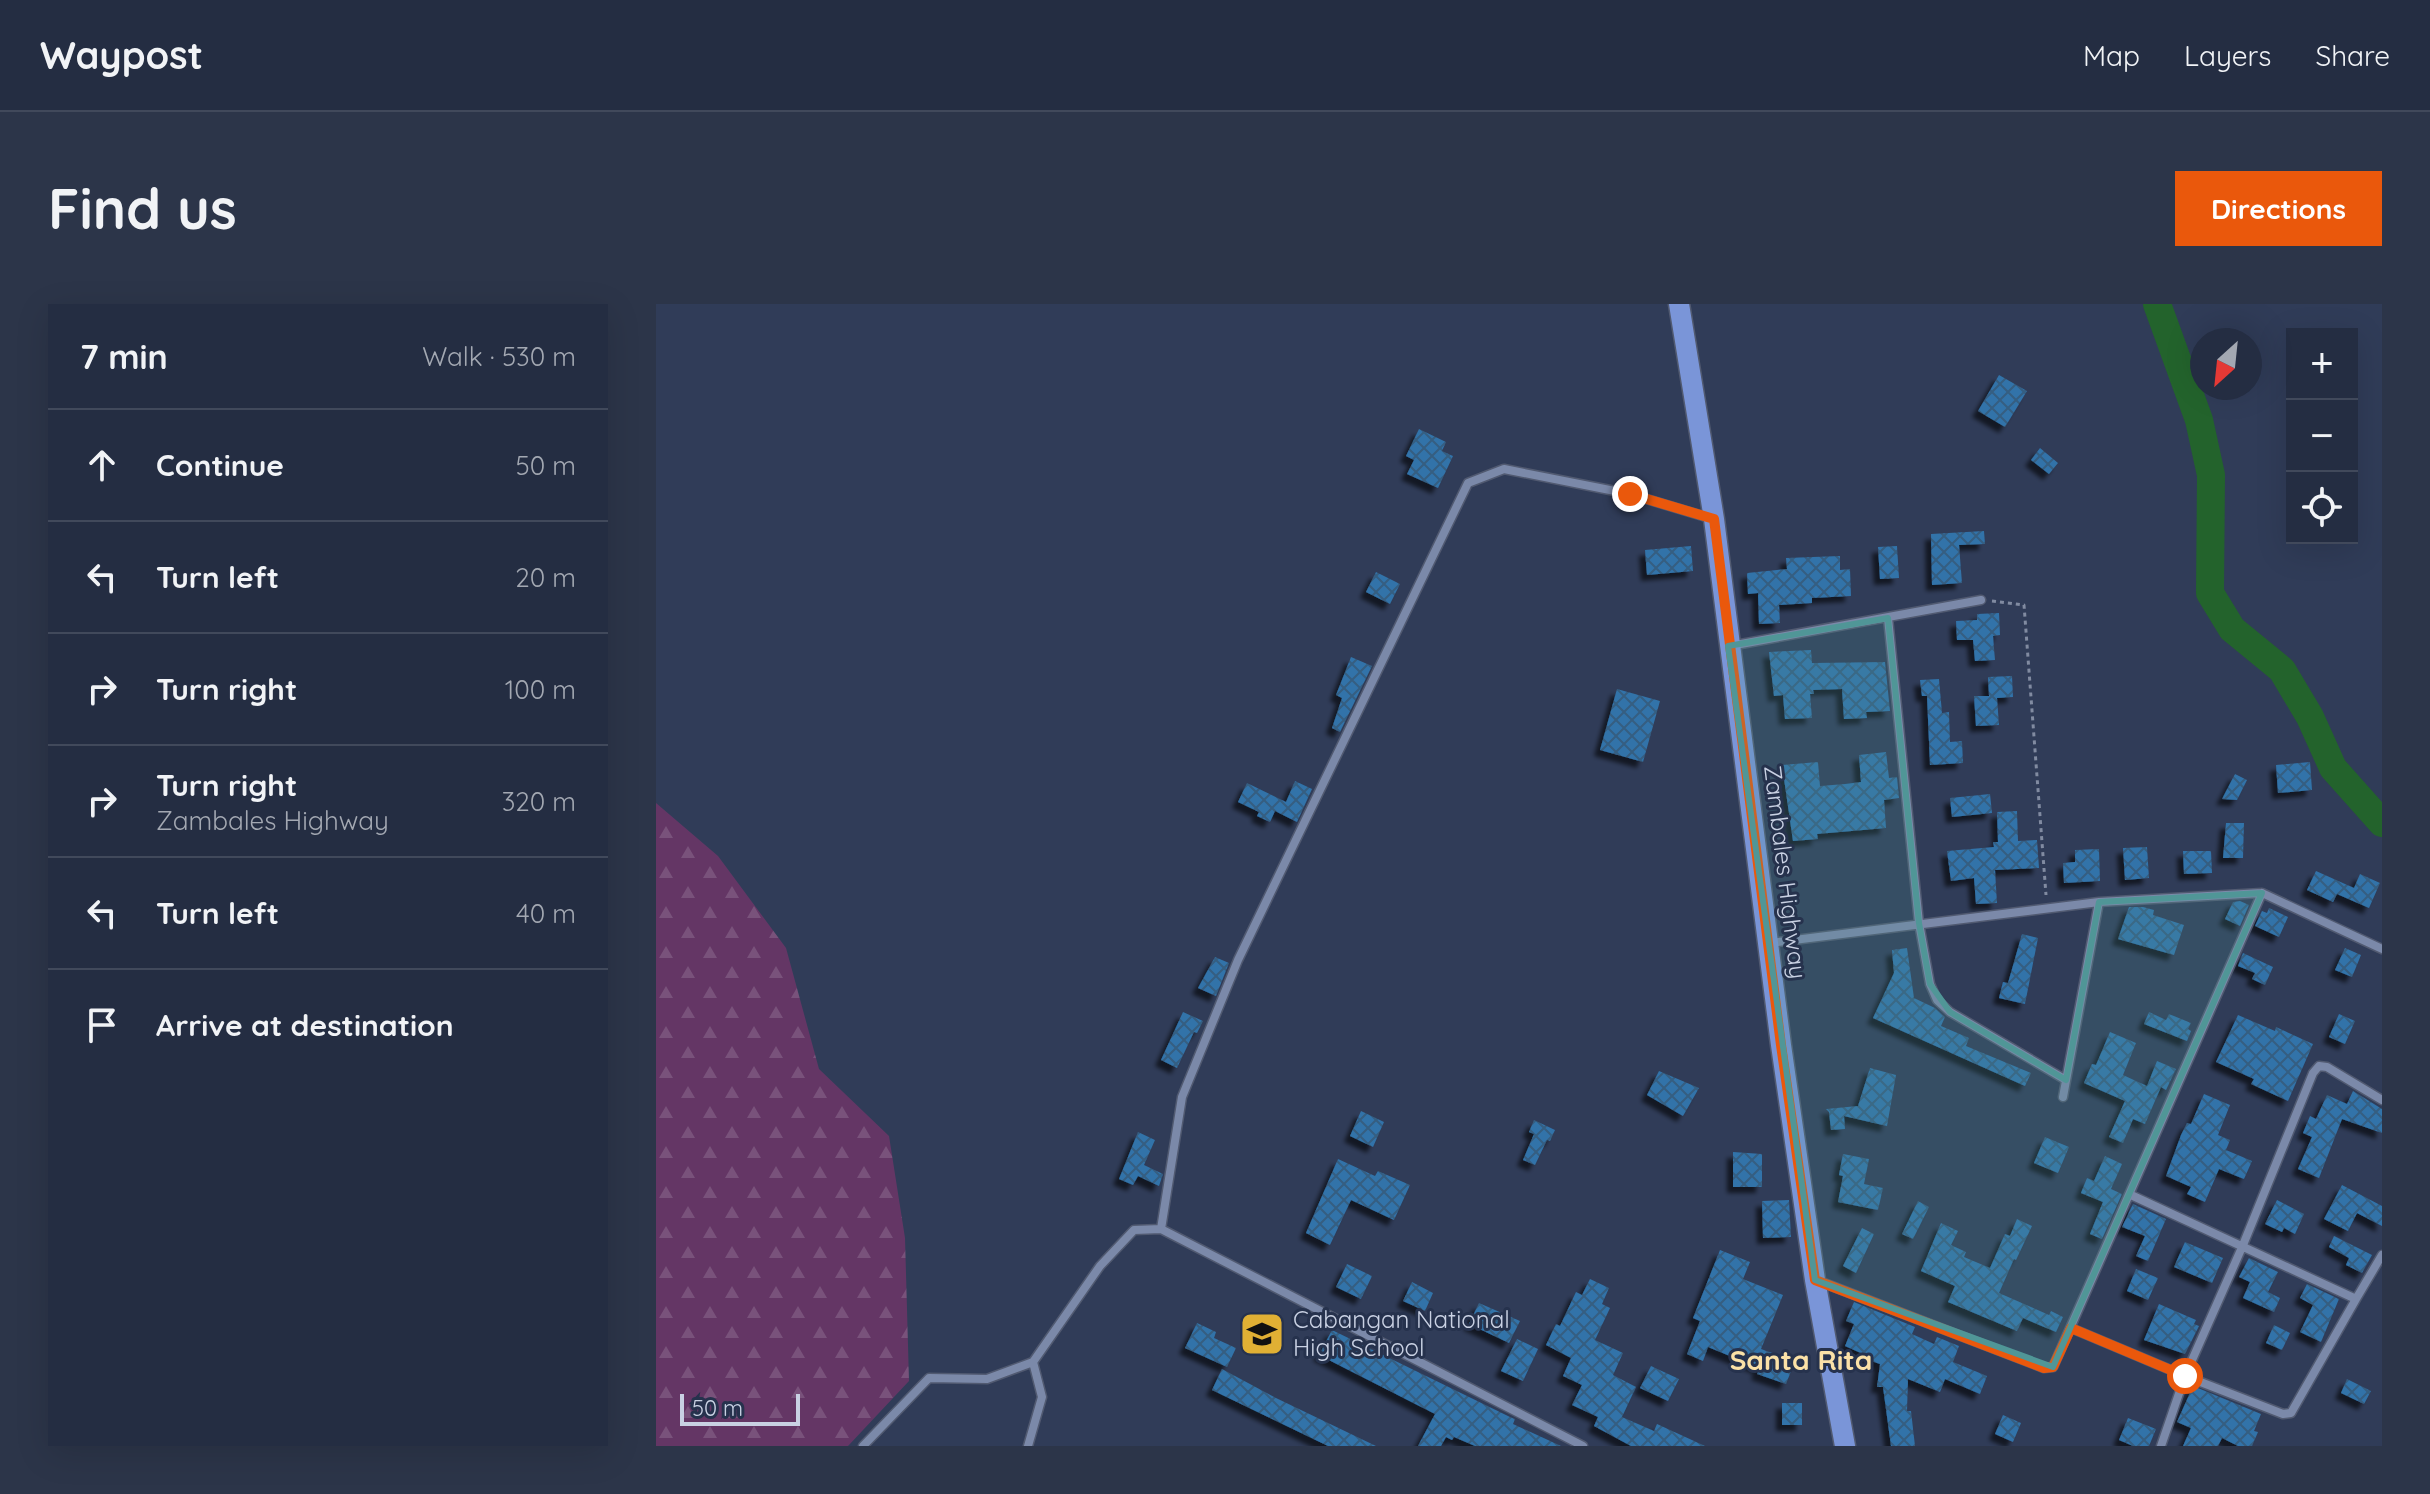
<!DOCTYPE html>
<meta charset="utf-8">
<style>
:root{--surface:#242d42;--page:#2c3549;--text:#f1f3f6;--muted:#a3a8b2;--line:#41495b;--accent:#ea580c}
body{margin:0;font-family:Quicksand,sans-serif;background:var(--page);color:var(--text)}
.controls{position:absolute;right:24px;top:24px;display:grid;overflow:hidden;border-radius:0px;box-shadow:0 8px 32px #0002}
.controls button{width:72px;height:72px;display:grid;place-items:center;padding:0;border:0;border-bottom:2px solid var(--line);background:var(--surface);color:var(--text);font:40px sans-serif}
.compass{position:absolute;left:1534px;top:24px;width:72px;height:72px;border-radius:50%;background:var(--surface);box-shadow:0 8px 32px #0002;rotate:207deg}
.scale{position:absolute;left:24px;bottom:20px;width:120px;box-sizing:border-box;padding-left:8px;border:4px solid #c9d1e3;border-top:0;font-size:22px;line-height:28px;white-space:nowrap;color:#c9d1e3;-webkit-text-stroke:6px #26324d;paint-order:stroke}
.stop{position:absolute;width:24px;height:24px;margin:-18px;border:6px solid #ea580c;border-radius:50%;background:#fff}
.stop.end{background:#ea580c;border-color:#fff;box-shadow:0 2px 8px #0008}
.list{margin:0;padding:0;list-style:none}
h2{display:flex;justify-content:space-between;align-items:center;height:104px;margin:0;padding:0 32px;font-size:34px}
h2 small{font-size:26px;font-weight:400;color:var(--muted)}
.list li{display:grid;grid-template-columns:52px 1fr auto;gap:24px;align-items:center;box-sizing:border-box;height:112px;padding:0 32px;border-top:2px solid var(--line)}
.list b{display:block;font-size:30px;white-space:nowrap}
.list p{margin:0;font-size:26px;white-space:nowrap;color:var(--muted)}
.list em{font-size:26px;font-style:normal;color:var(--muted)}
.icon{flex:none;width:44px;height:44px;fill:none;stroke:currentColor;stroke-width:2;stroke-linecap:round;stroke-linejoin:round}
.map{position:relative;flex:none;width:1726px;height:1142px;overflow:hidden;border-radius:0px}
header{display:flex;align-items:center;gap:48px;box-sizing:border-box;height:112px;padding:0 40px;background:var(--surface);border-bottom:2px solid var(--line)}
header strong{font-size:38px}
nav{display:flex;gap:44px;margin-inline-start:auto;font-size:28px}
.intro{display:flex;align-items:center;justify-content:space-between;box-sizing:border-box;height:192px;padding:0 48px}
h1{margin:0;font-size:56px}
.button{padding:20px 36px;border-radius:0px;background:var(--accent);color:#fff;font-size:28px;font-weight:700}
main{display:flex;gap:48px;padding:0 48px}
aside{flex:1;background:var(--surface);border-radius:0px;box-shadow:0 8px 32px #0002}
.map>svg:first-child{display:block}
.forest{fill:url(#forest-firs)}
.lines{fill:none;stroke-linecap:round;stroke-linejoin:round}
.river{stroke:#23632c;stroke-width:28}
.building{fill:url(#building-cross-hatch);filter:url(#shadow)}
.street-casing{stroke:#515a71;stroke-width:11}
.primary-casing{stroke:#515a71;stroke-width:23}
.path{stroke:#818ba1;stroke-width:3;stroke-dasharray:4 4;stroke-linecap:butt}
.street{stroke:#7b89a9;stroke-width:8}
.primary{stroke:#7a95d8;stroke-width:20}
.route{stroke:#ea580c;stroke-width:10}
.marked{fill:#509697;fill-opacity:0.2;stroke:#509697;stroke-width:6;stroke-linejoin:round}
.labels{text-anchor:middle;stroke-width:6;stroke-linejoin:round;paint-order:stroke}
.street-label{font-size:24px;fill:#c9d1e3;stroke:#26324d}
.poi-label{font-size:24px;fill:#c9d1e3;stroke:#26324d;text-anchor:start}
.quarter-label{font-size:28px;font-weight:bold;fill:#fbe1a7;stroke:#26324d}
</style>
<header>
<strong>Waypost</strong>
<nav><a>Map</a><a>Layers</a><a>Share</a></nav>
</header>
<div class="intro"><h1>Find us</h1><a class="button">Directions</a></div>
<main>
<aside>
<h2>7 min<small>Walk · 530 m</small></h2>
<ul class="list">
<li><svg class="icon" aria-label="ahead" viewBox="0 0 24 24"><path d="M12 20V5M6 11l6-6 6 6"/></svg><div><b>Continue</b></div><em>50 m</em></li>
<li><svg class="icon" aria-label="left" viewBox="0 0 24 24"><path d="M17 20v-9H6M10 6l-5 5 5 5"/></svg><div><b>Turn left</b></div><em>20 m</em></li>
<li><svg class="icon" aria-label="right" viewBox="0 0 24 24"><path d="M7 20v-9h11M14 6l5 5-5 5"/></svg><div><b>Turn right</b></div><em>100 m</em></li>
<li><svg class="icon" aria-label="right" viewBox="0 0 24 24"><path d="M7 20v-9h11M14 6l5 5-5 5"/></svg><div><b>Turn right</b><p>Zambales Highway</p></div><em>320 m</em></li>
<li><svg class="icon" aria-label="left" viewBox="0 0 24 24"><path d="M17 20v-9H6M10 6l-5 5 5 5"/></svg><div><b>Turn left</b></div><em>40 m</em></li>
<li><svg class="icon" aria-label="arrive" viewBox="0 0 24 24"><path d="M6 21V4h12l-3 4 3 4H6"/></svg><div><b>Arrive at destination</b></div></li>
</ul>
</aside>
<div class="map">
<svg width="1726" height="1142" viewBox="0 0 1726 1142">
<defs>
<pattern id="forest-firs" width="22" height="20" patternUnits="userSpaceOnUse" patternTransform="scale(2)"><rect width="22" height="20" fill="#643665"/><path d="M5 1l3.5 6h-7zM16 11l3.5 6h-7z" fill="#79527b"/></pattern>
<pattern id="building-cross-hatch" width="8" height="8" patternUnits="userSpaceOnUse" patternTransform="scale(2)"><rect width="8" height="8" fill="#3173a9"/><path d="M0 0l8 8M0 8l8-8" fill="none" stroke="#355e81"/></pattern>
<filter id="shadow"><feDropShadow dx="-6" dy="6" stdDeviation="2" flood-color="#0009"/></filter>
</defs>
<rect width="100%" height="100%" fill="#303c58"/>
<path class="forest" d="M 0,499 L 62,552 L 130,644 L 163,765 L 233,832 L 249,934 L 253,1077 L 192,1142 L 0,1142 Z"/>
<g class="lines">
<path class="river" d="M 1501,0 L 1543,116 L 1555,171 L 1554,289 L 1576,325 L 1626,366 L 1654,413 L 1677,464 L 1726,519"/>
</g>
<path class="building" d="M 1343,71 L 1371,87 L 1349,123 L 1322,107 Z
M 763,125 L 790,138 L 786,147 L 797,152 L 782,184 L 751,170 L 758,156 L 750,152 Z
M 1384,144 L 1402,159 L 1393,170 L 1375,156 Z
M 1328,227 L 1329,240 L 1303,241 L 1306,279 L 1276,281 L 1275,230 Z
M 1035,242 L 1037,267 L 991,271 L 989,246 Z
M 1241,242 L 1243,274 L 1224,275 L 1222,243 Z
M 1184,252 L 1184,266 L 1194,265 L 1195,292 L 1156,294 L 1156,299 L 1123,301 L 1124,319 L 1103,320 L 1102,289 L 1092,290 L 1091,269 L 1131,265 L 1130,254 Z
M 720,268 L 744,280 L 734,300 L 710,288 Z
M 1343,309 L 1344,331 L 1337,332 L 1339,356 L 1319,357 L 1317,336 L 1301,336 L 1300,317 L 1321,316 L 1321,310 Z
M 1155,346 L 1156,359 L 1229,358 L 1234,407 L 1210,408 L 1211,414 L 1188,415 L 1186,385 L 1157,386 L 1158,390 L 1154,390 L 1156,414 L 1129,415 L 1127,391 L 1118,392 L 1113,348 Z
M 695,353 L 716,362 L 684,428 L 676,424 L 686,394 L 680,391 Z
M 1356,372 L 1357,393 L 1341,394 L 1343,421 L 1320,422 L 1318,392 L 1333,392 L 1332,373 Z
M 1283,375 L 1286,409 L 1293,408 L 1294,438 L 1306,437 L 1307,459 L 1274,461 L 1271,392 L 1266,392 L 1264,376 Z
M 961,385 L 1004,397 L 987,458 L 944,446 Z
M 1230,448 L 1233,474 L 1241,473 L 1243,494 L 1228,496 L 1230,524 L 1161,530 L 1162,535 L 1137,537 L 1126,461 L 1162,458 L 1164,482 L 1189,480 L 1205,478 L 1203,451 Z
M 1654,458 L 1656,486 L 1622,489 L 1620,461 Z
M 1579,470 L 1591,476 L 1581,496 L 1566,495 Z
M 639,477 L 656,485 L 641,518 L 619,507 L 614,518 L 601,512 L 603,508 L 582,498 L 591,479 L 630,498 Z
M 1334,490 L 1336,509 L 1296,513 L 1294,494 Z
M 1361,507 L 1362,537 L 1381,536 L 1383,564 L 1339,566 L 1341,599 L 1320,600 L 1318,574 L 1295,577 L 1291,547 L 1338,543 L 1337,538 L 1342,538 L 1341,508 Z
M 1570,519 L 1588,519 L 1587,554 L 1567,554 Z
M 1491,543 L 1493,574 L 1469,576 L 1467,544 Z
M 1443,545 L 1444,577 L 1408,579 L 1407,559 L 1419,558 L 1419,546 Z
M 1527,547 L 1555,547 L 1556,569 L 1528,570 Z
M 1660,567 L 1698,584 L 1704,570 L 1724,579 L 1713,604 L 1681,590 L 1677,598 L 1651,586 Z
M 1584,597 L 1593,601 L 1584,622 L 1569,615 L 1577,598 Z
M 1473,603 L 1487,603 L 1498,606 L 1497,611 L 1528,621 L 1518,651 L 1462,635 Z
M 1613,604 L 1632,613 L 1623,633 L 1599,622 L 1606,607 L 1611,609 Z
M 1366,630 L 1382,634 L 1369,700 L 1343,694 L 1347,678 L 1352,679 Z
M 1251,644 L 1258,694 L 1279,704 L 1289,713 L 1285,722 L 1313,734 L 1310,742 L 1375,769 L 1369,782 L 1217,714 L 1238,669 L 1236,646 Z
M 1689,644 L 1705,651 L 1696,673 L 1679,666 Z
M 1587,649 L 1617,663 L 1609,681 L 1596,675 L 1599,669 L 1582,662 Z
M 559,653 L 573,659 L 560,692 L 542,684 Z
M 527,708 L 547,717 L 541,729 L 538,728 L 521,764 L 505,756 Z
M 1493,708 L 1510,716 L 1513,710 L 1535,719 L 1532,725 L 1535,727 L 1531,737 L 1488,720 Z
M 1683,710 L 1699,717 L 1689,740 L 1673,733 Z
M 1582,711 L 1619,727 L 1620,723 L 1657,740 L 1632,797 L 1595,780 L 1598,775 L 1560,758 Z
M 1454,728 L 1480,739 L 1467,771 L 1491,782 L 1501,757 L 1520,765 L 1510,786 L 1505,783 L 1489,820 L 1477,815 L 1467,839 L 1453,833 L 1469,797 L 1428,779 L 1436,760 L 1440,761 Z
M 1214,764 L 1240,771 L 1231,822 L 1188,812 L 1189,825 L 1175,826 L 1173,808 L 1170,805 L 1202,802 Z
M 1003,767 L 1043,784 L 1027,812 L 991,791 Z
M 1697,787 L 1726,805 L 1726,829 L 1686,815 L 1663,874 L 1642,865 L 1656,833 L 1647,829 L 1654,812 L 1660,815 L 1671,791 L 1691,800 Z
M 1548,790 L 1574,801 L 1562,831 L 1574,836 L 1570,846 L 1596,857 L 1588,875 L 1563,865 L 1549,898 L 1531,890 L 1535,883 L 1510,872 L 1525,831 L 1531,819 L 1535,820 Z
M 705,807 L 728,818 L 717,843 L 694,832 Z
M 878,816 L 899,826 L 894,837 L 891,836 L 879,861 L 867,856 L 878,830 L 873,828 Z
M 482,828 L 499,836 L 488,861 L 507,870 L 503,882 L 482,872 L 477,881 L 463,875 Z
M 1389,833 L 1413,843 L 1402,869 L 1378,859 Z
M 1077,848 L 1106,850 L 1106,883 L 1077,883 Z
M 1187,850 L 1213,855 L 1208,880 L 1227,884 L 1222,906 L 1182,898 L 1187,872 L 1183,871 Z
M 1449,852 L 1466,860 L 1455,885 L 1466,890 L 1446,935 L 1434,930 L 1447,898 L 1425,889 L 1431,874 L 1438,877 Z
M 682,855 L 719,872 L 722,867 L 754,881 L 738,916 L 695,896 L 674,941 L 650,929 Z
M 1686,881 L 1726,902 L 1726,922 L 1701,909 L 1692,927 L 1668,915 Z
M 1133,896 L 1135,933 L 1107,934 L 1106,897 Z
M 1621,896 L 1648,910 L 1639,930 L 1628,924 L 1626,928 L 1609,920 Z
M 1262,897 L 1273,903 L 1257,935 L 1246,930 Z
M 1477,900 L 1510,915 L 1492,957 L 1480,952 L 1489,932 L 1466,923 Z
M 1361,915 L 1376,922 L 1360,956 L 1358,955 L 1343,989 L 1393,1011 L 1395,1007 L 1407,1013 L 1400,1028 L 1367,1014 L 1361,1027 L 1292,998 L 1299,982 L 1265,967 L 1285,919 L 1302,927 L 1295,941 L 1310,948 L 1308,953 L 1334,964 L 1349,930 L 1354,932 Z
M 1206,924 L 1218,930 L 1200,969 L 1187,962 Z
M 1678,932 L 1716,951 L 1706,969 L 1690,961 L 1693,954 L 1673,943 Z
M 1529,938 L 1567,954 L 1556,979 L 1518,963 Z
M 1064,946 L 1094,958 L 1087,975 L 1127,991 L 1105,1045 L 1139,1057 L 1130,1080 L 1101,1070 L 1103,1064 L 1052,1043 L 1047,1057 L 1031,1050 L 1044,1017 L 1037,1014 Z
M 1593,954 L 1622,968 L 1612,988 L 1624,994 L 1618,1008 L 1587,994 L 1594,978 L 1583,973 Z
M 691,960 L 716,972 L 705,995 L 680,983 Z
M 1480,965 L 1502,974 L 1492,996 L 1471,987 Z
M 934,975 L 953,984 L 946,1000 L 954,1004 L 939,1036 L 967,1049 L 957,1071 L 980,1083 L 966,1113 L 998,1127 L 1001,1120 L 1049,1142 L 975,1142 L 938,1122 L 942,1113 L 916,1101 L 926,1081 L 907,1072 L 915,1054 L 890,1041 L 900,1020 L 904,1022 L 920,988 L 926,991 Z
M 756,978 L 777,989 L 769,1007 L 747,997 Z
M 1651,980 L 1683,995 L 1665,1038 L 1644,1028 L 1657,1001 L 1644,994 Z
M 1198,998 L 1259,1023 L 1256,1030 L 1278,1040 L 1281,1033 L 1303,1042 L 1297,1058 L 1331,1072 L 1324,1090 L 1289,1075 L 1284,1088 L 1252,1075 L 1251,1107 L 1255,1107 L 1259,1142 L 1235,1142 L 1227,1083 L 1221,1083 L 1224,1060 L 1215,1057 L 1216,1054 L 1189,1042 L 1198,1020 L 1190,1017 Z
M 823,999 L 864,1017 L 853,1039 L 813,1020 Z
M 1503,1000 L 1540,1016 L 1538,1020 L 1543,1022 L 1529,1050 L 1488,1036 Z
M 541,1019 L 560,1028 L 558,1034 L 580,1044 L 571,1063 L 529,1044 Z
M 1618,1021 L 1634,1029 L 1626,1046 L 1610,1039 Z
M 676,1026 L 854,1113 L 859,1115 L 857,1120 L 905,1142 L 819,1142 L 798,1133 L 796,1136 L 790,1133 L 785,1142 L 762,1142 L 779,1110 L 663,1051 Z
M 861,1035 L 882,1045 L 867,1077 L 845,1067 Z
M 995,1062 L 1023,1075 L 1012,1097 L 984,1084 Z
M 566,1065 L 620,1094 L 720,1142 L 672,1142 L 556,1086 Z
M 1691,1075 L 1715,1087 L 1708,1100 L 1685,1089 Z
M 1537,1082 L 1605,1110 L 1598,1127 L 1602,1128 L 1596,1142 L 1582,1142 L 1566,1134 L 1562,1142 L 1527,1142 L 1535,1124 L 1521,1118 Z
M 1126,1099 L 1146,1099 L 1146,1121 L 1126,1121 Z
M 1347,1111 L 1365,1119 L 1357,1138 L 1339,1130 Z
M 1472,1114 L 1500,1125 L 1493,1142 L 1477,1142 L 1463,1136 Z"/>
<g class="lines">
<g class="street-casing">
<path id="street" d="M 1232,314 L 1263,619 L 1274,680 L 1281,696 L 1294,708 L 1410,776
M 1074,342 L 1325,296
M 1114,639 L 1443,598 L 1606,589 L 1726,645
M 1407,793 L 1443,598
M 1475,891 L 1700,995 L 1726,951
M 505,925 L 526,793 L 582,656 L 812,179 L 848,165 L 974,190 L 1057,215
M 1160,976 L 1388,1064 L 1397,1063 L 1606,589
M 1415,1024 L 1529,1072 L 1627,1110 L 1635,1109 L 1700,995
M 207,1142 L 273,1074 L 331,1075 L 377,1058 L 444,962 L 478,926 L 505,925 L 927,1142
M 372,1142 L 386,1093 L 377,1058
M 1505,1142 L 1529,1072 L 1587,941 L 1657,769 L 1663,762 L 1671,763 L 1726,796"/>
</g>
<g class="primary-casing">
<path id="primary" d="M 1023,0 L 1058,215 L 1125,741 L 1159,976 L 1189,1142"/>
</g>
<path class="path" d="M 1336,297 L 1368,301 L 1390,591"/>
<use href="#street" class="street"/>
<use href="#primary" class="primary"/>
</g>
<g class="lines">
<path class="route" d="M 974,190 L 1058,215 L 1125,741 L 1159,976 L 1388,1064 L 1397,1063 L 1415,1024 L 1529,1072"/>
</g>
<path class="marked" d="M 1232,314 L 1263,619 L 1274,680 L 1294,708 L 1410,776 L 1443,598 L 1606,589 L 1397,1063 L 1159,976 L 1072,342 Z"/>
<defs>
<g id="school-square" transform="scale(2.3)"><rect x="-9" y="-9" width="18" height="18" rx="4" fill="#e0b034" stroke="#26324d"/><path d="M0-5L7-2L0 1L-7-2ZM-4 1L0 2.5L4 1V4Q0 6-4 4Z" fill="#111"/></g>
</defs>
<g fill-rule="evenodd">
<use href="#school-square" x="606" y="1030"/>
</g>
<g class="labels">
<g class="street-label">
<text transform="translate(1129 568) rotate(83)" y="8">Zambales Highway</text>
</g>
<g class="poi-label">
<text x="637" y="1024">Cabangan National<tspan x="637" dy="28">High School</tspan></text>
</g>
<g class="quarter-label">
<text x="1145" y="1066">Santa Rita</text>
</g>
</g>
</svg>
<div class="controls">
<button>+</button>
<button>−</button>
<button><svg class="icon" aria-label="locate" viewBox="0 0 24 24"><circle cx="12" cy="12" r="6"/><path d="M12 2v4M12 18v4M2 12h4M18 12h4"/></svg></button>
</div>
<svg class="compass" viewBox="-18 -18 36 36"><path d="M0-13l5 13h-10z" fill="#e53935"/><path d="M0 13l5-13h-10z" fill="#a3a8b2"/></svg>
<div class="scale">50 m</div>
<div class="stop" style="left:1529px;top:1072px"></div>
<div class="stop end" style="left:974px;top:190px"></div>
</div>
</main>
